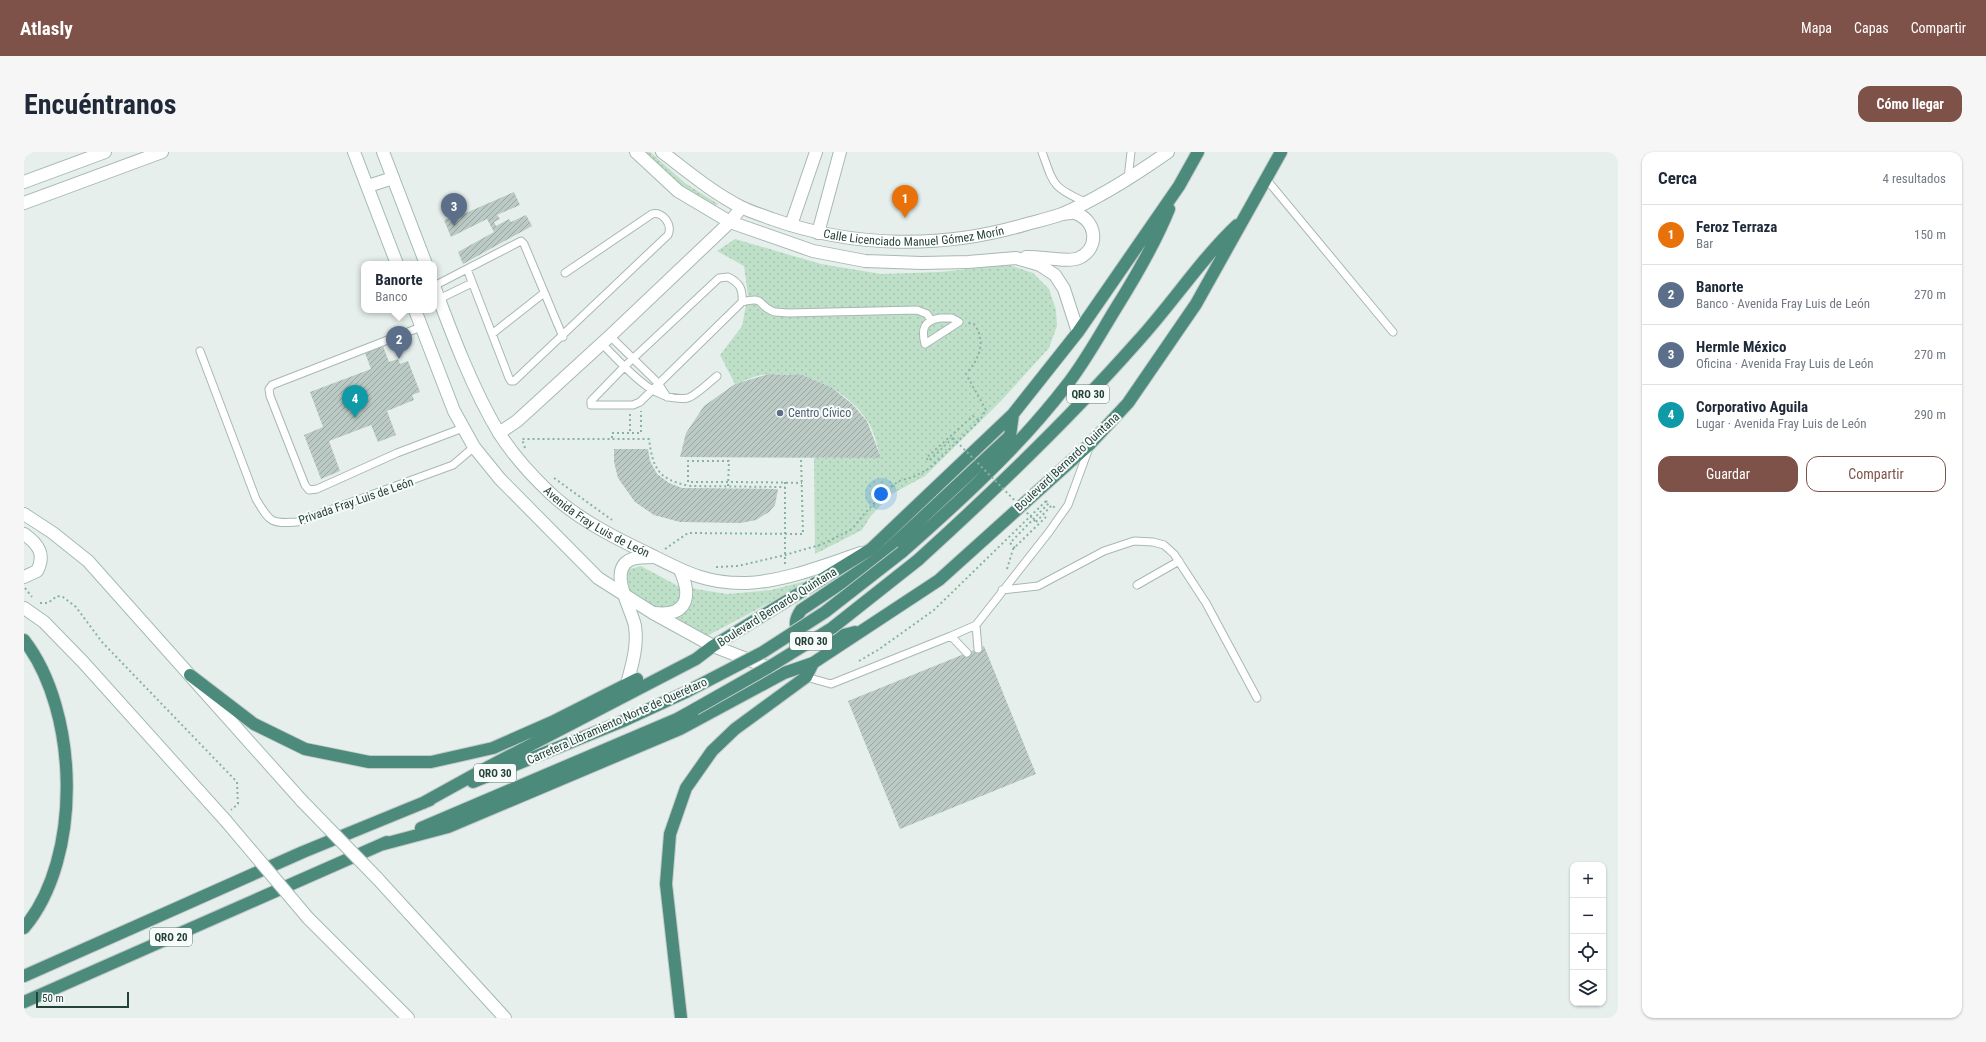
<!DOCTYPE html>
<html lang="es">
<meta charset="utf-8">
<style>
:root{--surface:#fff;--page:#f6f6f7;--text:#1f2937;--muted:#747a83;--line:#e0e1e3;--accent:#7f5249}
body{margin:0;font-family:"Roboto Condensed",sans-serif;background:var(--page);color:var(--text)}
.controls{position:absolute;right:12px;bottom:12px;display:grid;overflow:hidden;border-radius:8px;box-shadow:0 1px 3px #0004}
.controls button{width:36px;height:36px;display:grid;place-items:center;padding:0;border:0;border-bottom:1px solid var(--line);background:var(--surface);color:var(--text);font:20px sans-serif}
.scale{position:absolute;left:12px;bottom:10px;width:93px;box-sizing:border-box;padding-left:4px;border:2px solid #24423a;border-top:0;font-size:11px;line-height:14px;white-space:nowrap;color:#24423a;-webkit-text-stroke:3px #f7fbf9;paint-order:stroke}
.you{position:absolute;left:857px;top:342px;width:14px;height:14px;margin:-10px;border:3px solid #fff;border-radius:50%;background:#1a73e8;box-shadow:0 0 0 6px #1a73e833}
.badge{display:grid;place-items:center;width:26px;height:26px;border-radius:50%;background:var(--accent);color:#fff;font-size:13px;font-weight:700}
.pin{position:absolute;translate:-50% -33px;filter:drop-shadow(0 1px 2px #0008)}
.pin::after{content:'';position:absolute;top:21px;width:14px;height:12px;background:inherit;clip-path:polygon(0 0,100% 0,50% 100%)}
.popup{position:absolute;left:337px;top:109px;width:76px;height:52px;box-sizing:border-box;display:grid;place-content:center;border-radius:8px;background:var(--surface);filter:drop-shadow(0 1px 3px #0005);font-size:13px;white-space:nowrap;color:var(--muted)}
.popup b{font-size:15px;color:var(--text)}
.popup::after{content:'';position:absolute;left:50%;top:100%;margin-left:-8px;border:8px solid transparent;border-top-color:var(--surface)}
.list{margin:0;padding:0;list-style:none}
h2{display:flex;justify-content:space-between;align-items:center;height:52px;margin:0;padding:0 16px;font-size:17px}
h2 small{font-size:13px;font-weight:400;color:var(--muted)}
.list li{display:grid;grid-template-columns:26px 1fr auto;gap:12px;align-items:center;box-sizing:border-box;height:60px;padding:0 16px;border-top:1px solid var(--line)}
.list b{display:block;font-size:15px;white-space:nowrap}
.list p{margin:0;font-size:13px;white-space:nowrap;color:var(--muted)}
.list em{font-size:13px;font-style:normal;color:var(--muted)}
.actions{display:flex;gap:8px;padding:12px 16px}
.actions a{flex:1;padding:9px 0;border:1px solid var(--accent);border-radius:12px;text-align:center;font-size:14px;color:var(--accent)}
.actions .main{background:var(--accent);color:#fff}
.icon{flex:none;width:22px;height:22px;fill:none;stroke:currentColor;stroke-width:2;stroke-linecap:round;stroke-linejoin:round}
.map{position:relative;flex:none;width:1594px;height:866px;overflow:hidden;border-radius:12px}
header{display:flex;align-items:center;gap:24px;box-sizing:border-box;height:56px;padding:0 20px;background:var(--accent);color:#fff}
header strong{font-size:19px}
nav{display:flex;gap:22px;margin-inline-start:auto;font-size:14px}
.intro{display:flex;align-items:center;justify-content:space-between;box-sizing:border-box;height:96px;padding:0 24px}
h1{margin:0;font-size:28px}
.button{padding:10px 18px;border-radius:12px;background:var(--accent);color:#fff;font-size:14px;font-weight:700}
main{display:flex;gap:24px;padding:0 24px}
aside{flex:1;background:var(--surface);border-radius:12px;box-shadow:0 1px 3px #0004}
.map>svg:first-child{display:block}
.park{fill:url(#park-dots)}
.building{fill:url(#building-hatch)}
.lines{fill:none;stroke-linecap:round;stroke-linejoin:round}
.service-casing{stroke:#a8b8b2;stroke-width:9}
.minor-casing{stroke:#a8b8b2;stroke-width:14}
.tertiary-casing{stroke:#a8b8b2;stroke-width:14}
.secondary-casing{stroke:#a4bbb3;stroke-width:14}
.trunk-casing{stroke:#c2cac8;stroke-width:14}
.path{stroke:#86b3a5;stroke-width:2;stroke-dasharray:2 3;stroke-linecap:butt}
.service{stroke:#fff;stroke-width:7}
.minor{stroke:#fff;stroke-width:12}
.tertiary{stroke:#fff;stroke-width:12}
.secondary{stroke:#fff;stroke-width:12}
.trunk{stroke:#4c8a7c;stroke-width:12}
.secondary-bridge-casing{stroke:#a4bbb3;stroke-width:14;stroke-linecap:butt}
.trunk-bridge-casing{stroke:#c2cac8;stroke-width:14;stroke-linecap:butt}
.path-bridge{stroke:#86b3a5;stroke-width:2;stroke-dasharray:2 3;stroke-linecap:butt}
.secondary-bridge{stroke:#fff;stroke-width:12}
.trunk-bridge{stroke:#4c8a7c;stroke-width:12}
.service-dot{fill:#5c6f8a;stroke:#f7fbf9;stroke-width:1.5}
.labels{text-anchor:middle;stroke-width:4;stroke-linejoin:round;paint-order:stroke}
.shield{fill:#f7fbf9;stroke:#637a73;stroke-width:1}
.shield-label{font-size:11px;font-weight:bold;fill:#24423a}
.street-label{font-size:12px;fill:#24423a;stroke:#f7fbf9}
.service-label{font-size:12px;fill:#4e5e75;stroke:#f7fbf9;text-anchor:start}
</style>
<header>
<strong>Atlasly</strong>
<nav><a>Mapa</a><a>Capas</a><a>Compartir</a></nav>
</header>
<div class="intro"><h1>Encuéntranos</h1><a class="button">Cómo llegar</a></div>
<main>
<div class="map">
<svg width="1594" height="866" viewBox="0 0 1594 866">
<defs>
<pattern id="park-dots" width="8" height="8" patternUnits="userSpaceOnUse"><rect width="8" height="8" fill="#bfe0c8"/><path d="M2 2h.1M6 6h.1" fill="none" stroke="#a4c1ad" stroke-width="1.8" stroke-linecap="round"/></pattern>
<pattern id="building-hatch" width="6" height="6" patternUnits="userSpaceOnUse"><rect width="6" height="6" fill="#bbcac4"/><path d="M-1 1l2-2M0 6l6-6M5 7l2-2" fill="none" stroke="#98a6a0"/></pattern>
</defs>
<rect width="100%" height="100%" fill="#e6efeb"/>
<path class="park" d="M 615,0 L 626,0 L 661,31 L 694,52 L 690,55 L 659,37 Z
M 711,87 L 797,112 L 857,122 L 915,120 L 985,113 L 1009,121 L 1025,137 L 1032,158 L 1033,174 L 1025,196 L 976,250 L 901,324 L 866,343 L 846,365 L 838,378 L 791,402 L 790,306 L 857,306 C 853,294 850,278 843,268 C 822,237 783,219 746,222 C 734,222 721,229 711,232 L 696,203 L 718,174 L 724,143 L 720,114 L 693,99 Z
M 617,414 L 654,434 L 703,442 L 747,438 L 790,427 L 683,484 L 602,442 L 602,418 Z"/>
<path class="building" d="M 490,40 L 496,53 L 473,63 L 476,67 L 470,70 L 472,74 L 485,67 L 487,70 L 502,63 L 508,74 L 439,112 L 434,100 L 470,80 L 463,67 L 427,85 L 420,68 L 434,62 L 435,64 Z
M 359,194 L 365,210 L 374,207 L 376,212 L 384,209 L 396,240 L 388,243 L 390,248 L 363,259 L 372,283 L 354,290 L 347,273 L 305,289 L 316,319 L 297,327 L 280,283 L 299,275 L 286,240 L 347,217 L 341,201 Z
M 745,222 L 778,223 L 807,235 L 828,252 L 843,269 L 857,306 L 656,305 L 662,281 L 680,254 L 711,232 Z
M 590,297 L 624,297 L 626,309 L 633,322 L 645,331 L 658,336 L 754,337 L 751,353 L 745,360 L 732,368 L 717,371 L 656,370 L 630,363 L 611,350 L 594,326 L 590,310 Z
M 960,494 L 1012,622 L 876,677 L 824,549 Z"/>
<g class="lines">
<g class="service-casing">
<path id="service" d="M 1018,0 C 1030,33 1028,35 1061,50
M 1104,27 L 1107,0
M 1243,28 L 1369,180
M 443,117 L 485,226 L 487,229 L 490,229 L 644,83 C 649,73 639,59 628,62 L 541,121
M 704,125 C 716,131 719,137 718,150 L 616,250 L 609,253 L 567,253 L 567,249 L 601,214 L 695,126 Z
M 410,134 L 497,89 L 500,92 L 539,185
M 415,147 L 448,131
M 718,150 C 742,144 733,153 748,159 C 752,161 759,160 764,161 L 893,158 L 903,162 L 907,168
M 916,166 L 928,166 L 935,170 L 901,192 C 897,176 900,169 916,166 Z
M 397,175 L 248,233 L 245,237 L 246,244 L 281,333 L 285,338 L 293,337 L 373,301 L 439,276
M 468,182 L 520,141
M 586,184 L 634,231 L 643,245
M 577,191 C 600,213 629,252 664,246 C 671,244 687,229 693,224
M 176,199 L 232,347 C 246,370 246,372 273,370 L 429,313 L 450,295
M 1113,433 L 1155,409
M 978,438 L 1014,434 L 1080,399 L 1110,389 L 1129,390 L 1140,393 L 1150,402 L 1182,451 L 1233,546
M 952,473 L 954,497
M 927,484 L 943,501
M 782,525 L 807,532 L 927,484 L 952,473 L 1025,380 L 1044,353 L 1065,296"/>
</g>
<g class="minor-casing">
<path id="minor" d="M 767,73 L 792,0
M 794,81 L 816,0
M 475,281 L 493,269 L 586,184 L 706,70 L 717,56"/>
</g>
<g class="tertiary-casing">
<g id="tertiary">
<path d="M 612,0 L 654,39 L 706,70 L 789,99 L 841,109 L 898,111 L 944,110 L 992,106 L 1016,113 L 1031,123 L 1040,137 L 1054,180"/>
<path id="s1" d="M 638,0 C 663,19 689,41 717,55 C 727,60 738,63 748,67 C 830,96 920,97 1003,72 C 1014,69 1027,66 1038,62 C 1076,46 1111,23 1144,0"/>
<path d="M 0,30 L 81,0"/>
<path d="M 0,51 L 138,0"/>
<path d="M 1002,105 C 1016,104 1044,111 1055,106 C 1076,96 1073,68 1051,61 C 1048,60 1042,62 1039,62"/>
</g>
</g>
<g class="secondary-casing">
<g id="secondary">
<path d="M 330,0 L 373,112"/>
<path d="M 359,0 L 402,112"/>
<path d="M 344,34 L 369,26"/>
<path id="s2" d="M 410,134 C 428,182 449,238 475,281 C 489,303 507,323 526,341 C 554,367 589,385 623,401 C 659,419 681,432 723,431 C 762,429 801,413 837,401"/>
<path d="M 391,158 L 430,259 L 450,295 L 476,327 L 574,426 L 629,461 L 689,494 L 751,518"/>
<path d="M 0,362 L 29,381 L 64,409 L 278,649"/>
<path d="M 0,382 C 14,392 22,402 13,419 L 0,425"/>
<path d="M 0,456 L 20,470 L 59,510 L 202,669"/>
<path d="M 630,461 C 664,465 668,444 656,418"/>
<path d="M 603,532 C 608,513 614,494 611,474 C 608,457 582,417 608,407 C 614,405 623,405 630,405"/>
<path d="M 353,726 L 481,866"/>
<path d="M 284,766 L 384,866"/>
</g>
</g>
<g class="trunk-casing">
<path id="trunk" d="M 878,400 C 935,350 996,294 1042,234 C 1061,210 1076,182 1092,156 C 1112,124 1131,92 1145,57
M 894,408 C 970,339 1045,267 1113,190 C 1148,152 1176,108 1213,73
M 831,480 C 810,485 796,492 775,483 C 770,473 771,467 777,458 L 855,406 L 986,284 L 989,262
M 0,488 C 55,559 59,706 0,776
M 166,523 L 230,572 L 281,597 L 345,610 L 407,610 L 469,596 L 528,570 L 613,527
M 449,630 L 599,569 L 662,540
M 399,651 L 466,614 L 672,507 L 689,494 L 847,397 L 989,262 L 1054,180 L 1155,34 L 1174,0
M 397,676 L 653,567 L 671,557
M 356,693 L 424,675 L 656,577 L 760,521 L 789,511 L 915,428 L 1066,292 L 1104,251 L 1172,152 L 1257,0
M 0,824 L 279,700 L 406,648
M 0,850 L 363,690
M 657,866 L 642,732 L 646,682 L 662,636 L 688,599 L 711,577 L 782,525 L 789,511"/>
</g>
<path class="path" d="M 606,262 L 606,281
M 588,286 L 588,281 L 617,281 L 617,259
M 929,286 L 905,309 L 902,306 L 949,264 L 954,268 L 952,270
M 501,296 L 498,287 L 625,287 C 629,317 634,327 665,334 L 761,335
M 530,326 L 588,368
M 761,330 L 761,413
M 704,334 L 705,309 L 664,309 L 664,330 C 702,330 740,330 778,331
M 1012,370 L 1028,353 L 1031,356
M 991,396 L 986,391 L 1025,351 L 1022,349
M 641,397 L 664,381 L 779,382 L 777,306
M 692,415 L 714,414 L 761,403 L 799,392 L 828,377 L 841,361 L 865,336 L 875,329 L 889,325 L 906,316 L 956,268 L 962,258 L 942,222 C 955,207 963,190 950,172 L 944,171
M 983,417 L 989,397 L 1023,364
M 1,436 L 8,445
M 16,451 L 24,451 L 33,444 L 39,445 L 52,455 L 78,490 L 213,630 L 214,652 L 207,658
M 835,509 L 854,498 L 910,458 L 1022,349"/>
<use href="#service" class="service"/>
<use href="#minor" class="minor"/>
<use href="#tertiary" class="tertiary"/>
<use href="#secondary" class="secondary"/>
<use href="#trunk" class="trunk"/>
<g class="secondary-bridge-casing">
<path id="secondary-bridge" d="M 278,649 L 353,726
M 202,669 L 284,766"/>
</g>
<g class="trunk-bridge-casing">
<path id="trunk-bridge" d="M 662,540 L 739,500 L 801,460 L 878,400
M 671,557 L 745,515 L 808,476 L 894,408"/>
</g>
<path class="path-bridge" d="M 929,286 L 1012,370"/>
<use href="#secondary-bridge" class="secondary-bridge"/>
<use href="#trunk-bridge" class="trunk-bridge"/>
</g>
<circle class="service-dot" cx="756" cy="261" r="4"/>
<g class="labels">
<g class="shield">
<rect x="1043" y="233" width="42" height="18" rx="3"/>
<rect x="766" y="480" width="42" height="18" rx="3"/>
<rect x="450" y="612" width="42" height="18" rx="3"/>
<rect x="126" y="776" width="42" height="18" rx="3"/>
</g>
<g class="shield-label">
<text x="1064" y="246">QRO 30</text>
<text x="787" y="493">QRO 30</text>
<text x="471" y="625">QRO 30</text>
<text x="147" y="789">QRO 20</text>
</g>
<g class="street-label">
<text dy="4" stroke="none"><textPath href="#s1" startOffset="274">Calle Licenciado Manuel Gómez Morín</textPath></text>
<text transform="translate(1043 310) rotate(-43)" y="4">Boulevard Bernardo Quintana</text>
<text transform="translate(332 349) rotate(-19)" y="4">Privada Fray Luis de León</text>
<text dy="4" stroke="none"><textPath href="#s2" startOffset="295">Avenida Fray Luis de León</textPath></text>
<text transform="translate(753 455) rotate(-32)" y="4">Boulevard Bernardo Quintana</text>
<text transform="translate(593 569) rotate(-24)" y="4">Carretera Libramiento Norte de Querétaro</text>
</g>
<g class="service-label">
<text x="764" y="265">Centro Cívico</text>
</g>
</g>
</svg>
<div class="controls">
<button>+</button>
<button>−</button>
<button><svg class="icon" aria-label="locate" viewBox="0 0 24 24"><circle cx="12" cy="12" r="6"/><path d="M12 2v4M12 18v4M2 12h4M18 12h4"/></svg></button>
<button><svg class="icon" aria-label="layers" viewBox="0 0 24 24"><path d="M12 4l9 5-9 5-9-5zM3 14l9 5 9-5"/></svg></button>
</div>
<div class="scale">50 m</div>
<div class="you"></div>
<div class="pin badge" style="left:881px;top:66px;background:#e8710a">1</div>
<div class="pin badge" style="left:375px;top:207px;background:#5c6f8a">2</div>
<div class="popup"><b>Banorte</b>Banco</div>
<div class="pin badge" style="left:430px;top:74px;background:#5c6f8a">3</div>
<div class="pin badge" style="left:331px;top:266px;background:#0f9aa8">4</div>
</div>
<aside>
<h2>Cerca<small>4 resultados</small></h2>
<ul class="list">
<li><span class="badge" style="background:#e8710a">1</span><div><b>Feroz Terraza</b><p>Bar</p></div><em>150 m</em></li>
<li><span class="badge" style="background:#5c6f8a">2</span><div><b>Banorte</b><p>Banco · Avenida Fray Luis de León</p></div><em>270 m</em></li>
<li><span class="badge" style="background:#5c6f8a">3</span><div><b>Hermle México</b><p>Oficina · Avenida Fray Luis de León</p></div><em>270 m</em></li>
<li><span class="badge" style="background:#0f9aa8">4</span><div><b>Corporativo Aguila</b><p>Lugar · Avenida Fray Luis de León</p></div><em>290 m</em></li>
</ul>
<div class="actions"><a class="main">Guardar</a><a>Compartir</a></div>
</aside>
</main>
